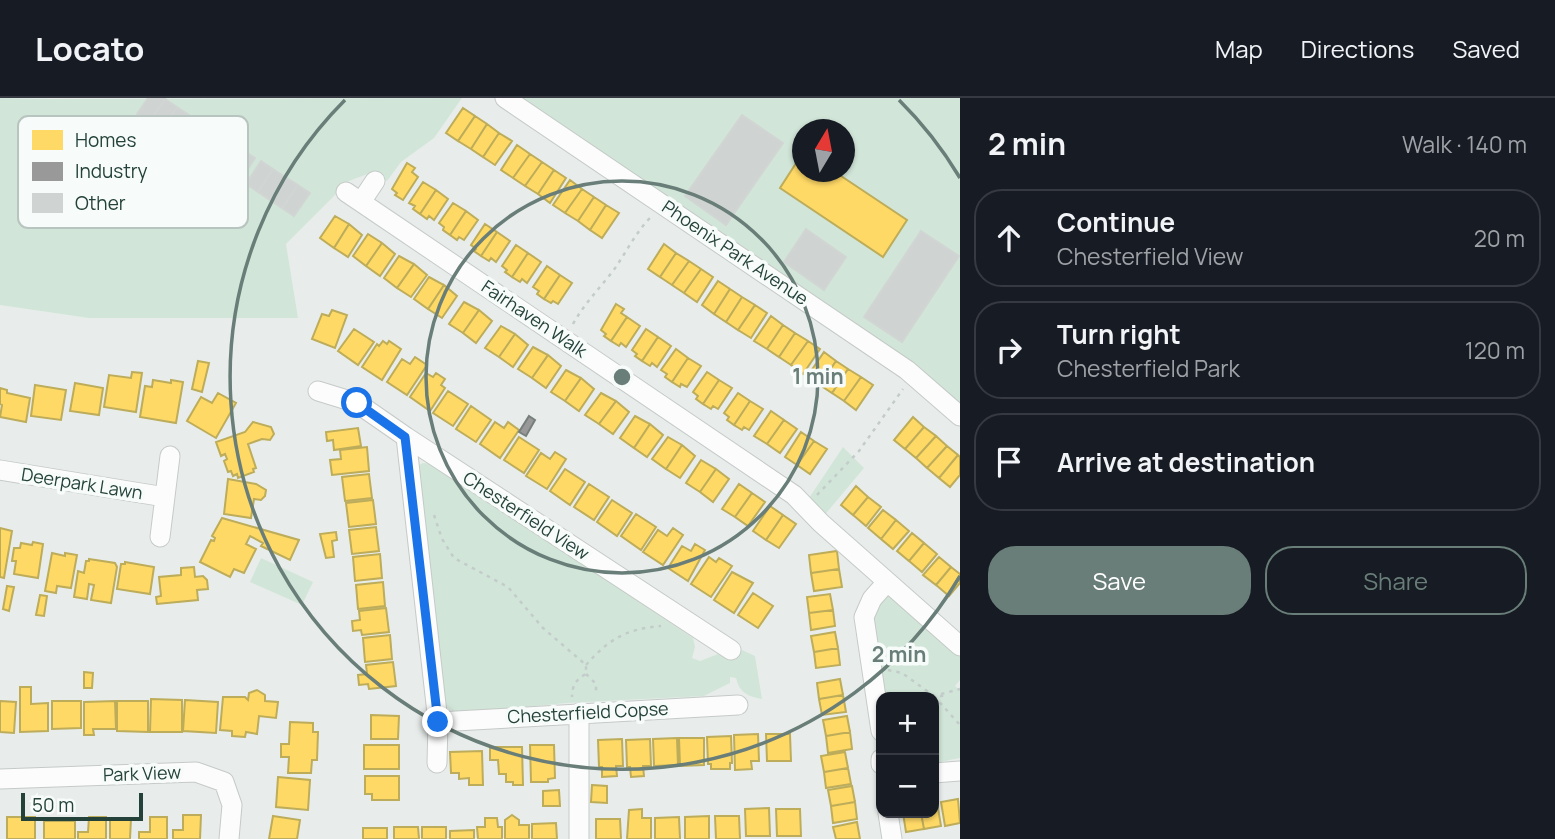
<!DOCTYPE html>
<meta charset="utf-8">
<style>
:root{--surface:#171b24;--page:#242831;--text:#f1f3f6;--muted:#9ea1a6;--line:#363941;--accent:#697e78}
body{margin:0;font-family:Manrope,sans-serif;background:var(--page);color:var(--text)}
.controls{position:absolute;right:21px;bottom:21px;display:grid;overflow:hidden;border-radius:14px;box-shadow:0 2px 5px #0004}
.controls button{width:63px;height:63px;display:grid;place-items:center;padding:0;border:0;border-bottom:2px solid var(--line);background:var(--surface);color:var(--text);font:35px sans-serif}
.compass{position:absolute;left:792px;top:21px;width:63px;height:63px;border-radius:50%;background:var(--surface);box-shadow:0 2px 5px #0004;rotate:10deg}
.scale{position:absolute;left:21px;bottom:18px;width:122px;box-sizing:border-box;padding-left:7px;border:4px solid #24423a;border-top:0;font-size:19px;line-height:24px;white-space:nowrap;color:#24423a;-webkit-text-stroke:5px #f7fbf9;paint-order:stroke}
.stop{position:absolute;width:21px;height:21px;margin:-16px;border:5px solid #1a73e8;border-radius:50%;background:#fff}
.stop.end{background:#1a73e8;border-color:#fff;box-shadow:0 2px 7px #0008}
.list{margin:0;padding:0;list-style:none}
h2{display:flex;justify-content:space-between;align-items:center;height:91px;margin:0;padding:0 28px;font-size:30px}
h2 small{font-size:23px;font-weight:400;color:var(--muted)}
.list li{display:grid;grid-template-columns:46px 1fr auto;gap:21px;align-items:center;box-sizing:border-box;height:98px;margin:0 14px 14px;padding:0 14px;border:2px solid var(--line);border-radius:28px}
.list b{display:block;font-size:26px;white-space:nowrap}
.list p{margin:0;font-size:23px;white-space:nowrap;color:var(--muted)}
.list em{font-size:23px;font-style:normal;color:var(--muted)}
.actions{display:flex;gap:14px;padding:21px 28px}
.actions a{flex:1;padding:16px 0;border:2px solid var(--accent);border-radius:28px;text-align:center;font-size:24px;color:var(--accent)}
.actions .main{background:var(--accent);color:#fff}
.icon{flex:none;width:38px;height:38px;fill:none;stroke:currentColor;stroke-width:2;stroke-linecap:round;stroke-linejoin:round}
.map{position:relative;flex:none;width:960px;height:741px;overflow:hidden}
header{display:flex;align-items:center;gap:42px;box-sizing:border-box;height:98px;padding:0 35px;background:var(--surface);border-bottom:2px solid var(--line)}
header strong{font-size:33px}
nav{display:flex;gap:38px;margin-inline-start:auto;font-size:24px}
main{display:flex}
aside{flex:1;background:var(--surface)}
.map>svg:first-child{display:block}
.green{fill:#d1e6d8;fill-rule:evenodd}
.homes{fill:#ffd966;stroke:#bdac59;stroke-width:2}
.industry{fill:#999;stroke:#767f7c;stroke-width:2}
.building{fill:#cfd4d2;stroke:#d1d6d4;stroke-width:2}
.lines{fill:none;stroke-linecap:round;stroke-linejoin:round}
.minor-casing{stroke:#c5cac8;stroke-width:21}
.path{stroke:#c3ccca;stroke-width:2.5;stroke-dasharray:3.5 5;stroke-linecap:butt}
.minor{stroke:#fcfcfc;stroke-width:19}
.route{stroke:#1a73e8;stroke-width:9}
.ring{fill:none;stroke:#697e78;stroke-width:3.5}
.labels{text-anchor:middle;stroke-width:7;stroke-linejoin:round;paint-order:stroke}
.street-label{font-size:18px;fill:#24423a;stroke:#f7fbf9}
.key{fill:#f7fbf9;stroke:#b8c4c0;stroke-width:2}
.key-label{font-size:19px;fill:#24423a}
.centre{fill:#697e78;stroke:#f7fbf9;stroke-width:3.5}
.ring-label{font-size:21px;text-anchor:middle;font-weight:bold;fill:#697e78;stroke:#f7fbf9;stroke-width:7;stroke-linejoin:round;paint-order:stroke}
</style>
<header>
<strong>Locato</strong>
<nav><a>Map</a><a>Directions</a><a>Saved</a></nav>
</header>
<main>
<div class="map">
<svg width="960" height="741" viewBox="0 0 960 741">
<rect width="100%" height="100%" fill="#e8edeb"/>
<path class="green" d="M 0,0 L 52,1 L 462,0 L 434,40 L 401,64 L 387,83 L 373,74 L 349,83 L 286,146 L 298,220 L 89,220 L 0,207 Z
M 516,0 L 960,0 L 960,308 ZM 802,32 L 844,32 L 844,74 L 802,74 Z
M 843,349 L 864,370 L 823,419 L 809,400 Z
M 423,365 L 435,366 L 693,540 L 695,549 L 692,560 L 700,563 L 718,556 L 735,562 L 742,552 L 755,558 L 762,601 C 748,599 739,594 736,580 L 730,579 L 730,585 L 704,598 L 566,605 L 457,616 L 445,608 L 417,368 Z
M 261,460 L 313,484 L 302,507 L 250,484 Z
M 889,497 L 960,555 L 960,582 L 955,588 L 960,592 L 960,660 L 934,665 L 934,599 L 885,599 L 876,553 L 873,510 L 883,498 Z"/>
<path class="homes" d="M 463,10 L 475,18 L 458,43 L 446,35 Z
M 475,18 L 487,26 L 471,51 L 458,43 Z
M 487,26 L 499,35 L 483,59 L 471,51 Z
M 499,35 L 512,43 L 495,67 L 483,59 Z
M 517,47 L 530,56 L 513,80 L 501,72 Z
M 530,56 L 542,64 L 525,88 L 513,80 Z
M 802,56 L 802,74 L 835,74 L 907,122 L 883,159 L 780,90 Z
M 542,64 L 554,72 L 538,96 L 525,88 Z
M 407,65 L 415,70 L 412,74 L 418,79 L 403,102 L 395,97 L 397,95 L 392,91 Z
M 554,72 L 566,80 L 550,105 L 538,96 Z
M 570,82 L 582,91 L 565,115 L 553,107 Z
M 423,84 L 436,92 L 420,116 L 413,111 L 415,108 L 409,105 Z
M 582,91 L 594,99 L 578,123 L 565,115 Z
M 436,92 L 448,101 L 434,122 L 429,118 L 427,121 L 420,116 Z
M 594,99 L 606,107 L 590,132 L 578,123 Z
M 453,105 L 466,113 L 450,137 L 443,132 L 444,129 L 439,125 Z
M 606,107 L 619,115 L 602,140 L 590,132 Z
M 466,113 L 478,122 L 464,142 L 459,139 L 457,142 L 450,137 Z
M 335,118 L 349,126 L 334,150 L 320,140 Z
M 349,126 L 362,137 L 348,159 L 334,150 Z
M 485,126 L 497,134 L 481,158 L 474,153 L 476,151 L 471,147 Z
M 497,134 L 510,143 L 496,164 L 491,160 L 489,163 L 481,158 Z
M 368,136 L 382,145 L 366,168 L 353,158 Z
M 382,145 L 395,156 L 380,178 L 366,168 Z
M 664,146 L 676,155 L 660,179 L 648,171 Z
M 516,147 L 528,155 L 512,179 L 505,174 L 507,172 L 502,168 Z
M 528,155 L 541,164 L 527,185 L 522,181 L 520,184 L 512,179 Z
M 676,155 L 689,163 L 672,187 L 660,179 Z
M 399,158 L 414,166 L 397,190 L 384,180 Z
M 689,163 L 701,171 L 684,195 L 672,187 Z
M 414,166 L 427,177 L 411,199 L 397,190 Z
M 547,168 L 560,177 L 544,201 L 537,196 L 539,193 L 533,189 Z
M 701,171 L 713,179 L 697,204 L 684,195 Z
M 560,177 L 572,185 L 558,206 L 553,203 L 551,205 L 544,201 Z
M 429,179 L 444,187 L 428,211 L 414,201 Z
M 718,183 L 730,191 L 714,216 L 702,207 Z
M 444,187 L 457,198 L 442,220 L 428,211 Z
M 730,191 L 742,199 L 726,224 L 714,216 Z
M 742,199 L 755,207 L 738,232 L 726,224 Z
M 464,204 L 479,212 L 463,235 L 449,226 Z
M 616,206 L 624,211 L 621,215 L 627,219 L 611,243 L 604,238 L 606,236 L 601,232 Z
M 755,207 L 767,215 L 751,240 L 738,232 Z
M 332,212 L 347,217 L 335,250 L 312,241 L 322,216 L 329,218 Z
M 479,212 L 492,223 L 476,245 L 463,235 Z
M 771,218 L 783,227 L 767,251 L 754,243 Z
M 627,219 L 640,228 L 626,249 L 621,245 L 619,248 L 611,243 Z
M 783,227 L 795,235 L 779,259 L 767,251 Z
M 501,228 L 515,236 L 499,259 L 485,250 Z
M 354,231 L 374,244 L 358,267 L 338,253 Z
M 646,231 L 658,239 L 642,263 L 635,258 L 637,256 L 632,252 Z
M 795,235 L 808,243 L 791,267 L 779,259 Z
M 515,236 L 528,247 L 513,269 L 499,259 Z
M 658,239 L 671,248 L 657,269 L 652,265 L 650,268 L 642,263 Z
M 383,243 L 387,246 L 389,243 L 401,251 L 382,282 L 362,269 L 377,246 L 379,248 Z
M 808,243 L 820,251 L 803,276 L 791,267 Z
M 533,249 L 548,257 L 532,280 L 518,271 Z
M 676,251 L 688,260 L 672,284 L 665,279 L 667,276 L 661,272 Z
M 824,254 L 836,263 L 820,287 L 807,279 Z
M 548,257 L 561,268 L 546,290 L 532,280 Z
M 415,259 L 427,267 L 407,297 L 387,284 L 402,261 L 410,266 Z
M 688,260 L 701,268 L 687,289 L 681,286 L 680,289 L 672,284 Z
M 198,263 L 209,265 L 202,294 L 192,291 Z
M 836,263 L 848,271 L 832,295 L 820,287 Z
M 848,271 L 861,279 L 844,303 L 832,295 Z
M 566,272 L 581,280 L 565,303 L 551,294 Z
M 132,274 L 142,275 L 136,314 L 104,309 L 109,277 L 131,280 Z
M 707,274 L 719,282 L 703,306 L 696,301 L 698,298 L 693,294 Z
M 426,275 L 433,279 L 436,275 L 445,281 L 441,287 L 445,290 L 430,313 L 410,299 Z
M 861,279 L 873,287 L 856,312 L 844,303 Z
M 581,280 L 594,291 L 579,313 L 565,303 Z
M 153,282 L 171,285 L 171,282 L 183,284 L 176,325 L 140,319 L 145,288 L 152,289 Z
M 719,282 L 732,290 L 718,311 L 713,308 L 711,311 L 703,306 Z
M 75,285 L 103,290 L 99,317 L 70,313 Z
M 35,287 L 66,292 L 61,322 L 31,318 Z
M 0,290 L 7,292 L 7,295 L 30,300 L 26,324 L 0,319 L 2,307 L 0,306 Z
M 448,293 L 468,306 L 453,328 L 433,315 Z
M 218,295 L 236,305 L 216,340 L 187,323 L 201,299 L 212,305 Z
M 601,295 L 616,303 L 599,326 L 585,317 Z
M 738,295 L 750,303 L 734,327 L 727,322 L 729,319 L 724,315 Z
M 616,303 L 629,314 L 613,336 L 599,326 Z
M 750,303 L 763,311 L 749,332 L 744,329 L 742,332 L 734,327 Z
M 471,308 L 491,322 L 476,344 L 456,331 Z
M 771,313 L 784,322 L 767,346 L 754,338 Z
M 635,318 L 650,326 L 634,350 L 620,340 Z
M 913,319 L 924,329 L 905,351 L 894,342 Z
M 784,322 L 797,331 L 780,355 L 767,346 Z
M 253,324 L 271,329 L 274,336 L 270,342 L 262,341 L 248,346 L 256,370 L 253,371 L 254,374 L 238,380 L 237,376 L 233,378 L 231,373 L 228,374 L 224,363 L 227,361 L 225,356 L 221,358 L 216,344 L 245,334 Z
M 495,324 L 504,330 L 508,324 L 519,332 L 500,360 L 480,346 Z
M 650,326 L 663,337 L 647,359 L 634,350 Z
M 924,329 L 936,338 L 916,360 L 905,351 Z
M 358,330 L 361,348 L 334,352 L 333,342 L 327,343 L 326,334 Z
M 801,334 L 814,343 L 797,367 L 785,359 Z
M 936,338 L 947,348 L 927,370 L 916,360 Z
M 519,339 L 539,352 L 524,375 L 504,362 Z
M 668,339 L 682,347 L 666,371 L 652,361 Z
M 814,343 L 827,351 L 810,376 L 797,367 Z
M 682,347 L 695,358 L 680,380 L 666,371 Z
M 947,348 L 958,357 L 939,380 L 927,370 Z
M 367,349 L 369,373 L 332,377 L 330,362 L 341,361 L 340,352 Z
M 555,354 L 566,361 L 547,391 L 526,378 L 541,355 L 550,361 Z
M 958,357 L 960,359 L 960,377 L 950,389 L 939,380 Z
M 701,362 L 716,371 L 700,394 L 686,385 Z
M 565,371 L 585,384 L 570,407 L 550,393 Z
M 716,371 L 729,381 L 713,404 L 700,394 Z
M 369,376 L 372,400 L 345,403 L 342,379 Z
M 228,381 L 256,386 L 266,392 L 265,398 L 261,402 L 254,401 L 251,420 L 224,416 Z
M 589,386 L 609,399 L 594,422 L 574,409 Z
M 739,386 L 752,395 L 735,419 L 722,411 Z
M 856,388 L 868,399 L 853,417 L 841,407 Z
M 752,395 L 765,404 L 748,428 L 735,419 Z
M 868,399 L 881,409 L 866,428 L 853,417 Z
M 373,402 L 376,426 L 349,429 L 346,405 Z
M 612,402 L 632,415 L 617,438 L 597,424 Z
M 770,408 L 783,417 L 766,442 L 753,433 Z
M 883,412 L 896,422 L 881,441 L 868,430 Z
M 636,416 L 656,429 L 641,452 L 621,438 Z
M 783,417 L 796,426 L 779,450 L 766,442 Z
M 222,420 L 299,442 L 290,462 L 261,448 L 263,445 L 250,438 L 246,446 L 256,451 L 244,475 L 234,471 L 230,479 L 200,464 L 211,442 L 214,443 L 215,440 L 212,438 Z
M 896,422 L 909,433 L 893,451 L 881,441 Z
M 376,429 L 379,453 L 352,456 L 349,432 Z
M 0,430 L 12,433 L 4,480 L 0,479 Z
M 673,430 L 683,437 L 663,467 L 643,454 L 658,432 L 667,438 Z
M 336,434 L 337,442 L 332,443 L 334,459 L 326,460 L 320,436 Z
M 912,435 L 924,445 L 909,463 L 897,453 Z
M 33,444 L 43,446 L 38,480 L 14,476 L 16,463 L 12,463 L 14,450 L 20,450 L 21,445 L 32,447 Z
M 924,445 L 937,456 L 922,474 L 909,463 Z
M 695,446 L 705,452 L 688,483 L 668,470 L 682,448 L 691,453 Z
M 837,453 L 839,471 L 811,475 L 809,457 Z
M 52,455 L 65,458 L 65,455 L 77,457 L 71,490 L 57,488 L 56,495 L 45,493 Z
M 380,456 L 382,480 L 355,483 L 353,459 Z
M 709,459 L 716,464 L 719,460 L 732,468 L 711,499 L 691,486 Z
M 939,459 L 951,469 L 936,487 L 923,477 Z
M 89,461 L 115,465 L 117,469 L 111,505 L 91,502 L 94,487 L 89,486 L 87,501 L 74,499 L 78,473 L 84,475 L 86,463 L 89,463 Z
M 125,464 L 154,469 L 150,496 L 117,491 L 121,466 L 125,466 Z
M 194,469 L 195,479 L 203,478 L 207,482 L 208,491 L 197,492 L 198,502 L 157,506 L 156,499 L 161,498 L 159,479 L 181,477 L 181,470 Z
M 951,469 L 960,476 L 960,485 L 949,498 L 936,487 Z
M 839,471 L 842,489 L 814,493 L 811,475 Z
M 732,474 L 753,485 L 734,515 L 714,502 Z
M 383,484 L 385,508 L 358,511 L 356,487 Z
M 7,488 L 14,489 L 9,513 L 3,511 Z
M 753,495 L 773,508 L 758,530 L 738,517 Z
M 830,496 L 833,512 L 809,515 L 807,499 Z
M 40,497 L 47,498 L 44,518 L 36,517 Z
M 386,510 L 389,534 L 362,537 L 361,532 L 353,533 L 352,523 L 360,522 L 359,513 Z
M 833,512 L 835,528 L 811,532 L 809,515 Z
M 835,534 L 838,550 L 814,554 L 811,538 Z
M 390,537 L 392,561 L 365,564 L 363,540 Z
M 838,550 L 840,567 L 816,570 L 814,554 Z
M 393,564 L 396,588 L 369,591 L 368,586 L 359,587 L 358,577 L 367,576 L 366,567 Z
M 84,574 L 93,575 L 92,590 L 84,590 Z
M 840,581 L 843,597 L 819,601 L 817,585 Z
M 20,589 L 31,589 L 31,606 L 48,605 L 48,633 L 20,634 Z
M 257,592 L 265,597 L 265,603 L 278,604 L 276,620 L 259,618 L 257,636 L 246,634 L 245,639 L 232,638 L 232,633 L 220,632 L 223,599 L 245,599 L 248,602 L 249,595 Z
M 843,597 L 846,614 L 822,617 L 819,601 Z
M 151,601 L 182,602 L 182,634 L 150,634 Z
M 185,602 L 218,604 L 216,635 L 183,633 Z
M 0,603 L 16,604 L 14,635 L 0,634 Z
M 52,603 L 81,603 L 81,630 L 52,631 Z
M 115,603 L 116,631 L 93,631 L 94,637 L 84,637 L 84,604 Z
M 117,603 L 148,603 L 148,634 L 117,633 Z
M 371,617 L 399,618 L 398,641 L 371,641 Z
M 847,618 L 850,634 L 826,638 L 823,622 Z
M 290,624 L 313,625 L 313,634 L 318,634 L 317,662 L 312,662 L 311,675 L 288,675 L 289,659 L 281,659 L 281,646 L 289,646 Z
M 850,634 L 852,651 L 828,655 L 826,638 Z
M 758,636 L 759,663 L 751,663 L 752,671 L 735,672 L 734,637 Z
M 766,636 L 790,636 L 791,663 L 767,663 Z
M 731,638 L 732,665 L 730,665 L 730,671 L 711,671 L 711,666 L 708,666 L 707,639 Z
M 677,640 L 678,667 L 654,668 L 653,641 Z
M 679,640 L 704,640 L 704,667 L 680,668 Z
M 622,641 L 623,668 L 616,668 L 617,678 L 602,679 L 602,669 L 599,669 L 598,642 Z
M 650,641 L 651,668 L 643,668 L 644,678 L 631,679 L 630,669 L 627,669 L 626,642 Z
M 364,647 L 399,647 L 399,671 L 364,671 Z
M 530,647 L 554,647 L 555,680 L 548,681 L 548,684 L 531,684 Z
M 490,649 L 522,649 L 523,687 L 513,687 L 513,684 L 506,684 L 506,676 L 499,676 L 498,662 L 490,662 Z
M 482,653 L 483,687 L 469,687 L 469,680 L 459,681 L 459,675 L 451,675 L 450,654 Z
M 845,654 L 848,670 L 824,674 L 821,658 Z
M 848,670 L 851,686 L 826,690 L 824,674 Z
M 365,678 L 399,678 L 399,702 L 372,702 L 372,696 L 365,696 Z
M 278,679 L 310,682 L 308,712 L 276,709 Z
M 592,687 L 607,688 L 607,705 L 591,704 Z
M 852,688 L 855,704 L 831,708 L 828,692 Z
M 559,692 L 560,708 L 543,708 L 543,693 Z
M 958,701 L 960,725 L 945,728 L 941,704 Z
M 855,704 L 857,721 L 833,725 L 831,708 Z
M 937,704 L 941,728 L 924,731 L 921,715 L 934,715 L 934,705 Z
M 769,710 L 770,738 L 746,738 L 745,711 Z
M 642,711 L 642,720 L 651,720 L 651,741 L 627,741 L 629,712 Z
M 776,711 L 800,711 L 801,738 L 777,738 Z
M 903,715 L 921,715 L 924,731 L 906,734 Z
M 183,717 L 201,717 L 200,741 L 173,741 L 173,732 L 183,732 Z
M 512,717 L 519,722 L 519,727 L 529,727 L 529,741 L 505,741 L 505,722 Z
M 273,718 L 300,722 L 297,741 L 269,741 Z
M 709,718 L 709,741 L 685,741 L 685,719 Z
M 715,718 L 739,718 L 740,741 L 716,741 Z
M 7,719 L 35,719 L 35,741 L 7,741 Z
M 89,719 L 106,719 L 106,741 L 78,741 L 78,734 L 88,734 Z
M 150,719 L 167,719 L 167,741 L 139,741 L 139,734 L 150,734 Z
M 679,719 L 680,741 L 655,741 L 655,720 Z
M 110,720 L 131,720 L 130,741 L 110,741 Z
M 485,720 L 497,720 L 498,729 L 502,729 L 502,741 L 478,741 L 477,729 L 485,729 Z
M 596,721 L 620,721 L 621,741 L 596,741 Z
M 44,723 L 75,723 L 75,741 L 44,741 Z
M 857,724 L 860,741 L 836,741 L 833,729 Z
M 556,725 L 557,741 L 532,741 L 532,726 Z
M 394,729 L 418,729 L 419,741 L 394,741 Z
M 422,729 L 446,729 L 446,741 L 422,741 Z
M 363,730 L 387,730 L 387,741 L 363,741 Z
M 474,732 L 474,741 L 450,741 L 450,733 Z"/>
<path class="industry" d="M 529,318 L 535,322 L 526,338 L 519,334 Z"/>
<path class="building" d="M 148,0 L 165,1 L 149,24 L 137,16 Z
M 165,1 L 177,9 L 162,32 L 149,24 Z
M 177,9 L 189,17 L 174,40 L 162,32 Z
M 189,17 L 201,25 L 186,48 L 174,40 Z
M 742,17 L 783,45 L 726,127 L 685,98 Z
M 243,52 L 255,60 L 240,83 L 228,75 Z
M 261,63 L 273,71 L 258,94 L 246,86 Z
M 273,71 L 285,79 L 270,102 L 258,94 Z
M 285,79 L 298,87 L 282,110 L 270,102 Z
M 298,87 L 310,95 L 294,118 L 282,110 Z
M 806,131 L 846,159 L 824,192 L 784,164 Z
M 921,133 L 959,158 L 902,244 L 864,219 Z"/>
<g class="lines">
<g class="minor-casing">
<path id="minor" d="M 505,0 L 907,272 L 960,318
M 346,94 L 794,397 L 821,425 L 960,548
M 361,104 L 375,83
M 318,293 L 357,305 L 406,339 L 731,552
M 406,339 L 438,624 L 437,665
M 0,372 L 165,399
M 160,439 L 170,358
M 579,615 L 579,741
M 438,624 L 738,607
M 881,633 L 864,519 L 872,501 L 887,484
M 881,661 L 881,666
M 934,675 L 960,673
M 0,681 L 196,674 L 224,684 L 232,707 L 229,741
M 888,715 L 892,741"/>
</g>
<path class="path" d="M 573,226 C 584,206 599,191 613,173 C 626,155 635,135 651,119
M 817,397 L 859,353 L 903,291
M 434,417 L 442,441 L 454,460 L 508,489 L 543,530 L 586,567 L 586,576 C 576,581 572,588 572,599
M 586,567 C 609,541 626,531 661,528
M 888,572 L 902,575 L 934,598 L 947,598
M 586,576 L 596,586 L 596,596
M 941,596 L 960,591
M 934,598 L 960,627"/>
<use href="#minor" class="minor"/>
</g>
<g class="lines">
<path class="route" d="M 357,305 L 405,339 L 438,624"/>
</g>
<g class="ring">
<circle cx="622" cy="279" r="196"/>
<path d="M960 478A392 392 0 1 1 345 2M899 2A392 392 0 0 1 960 80"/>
</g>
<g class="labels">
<g class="street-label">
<text transform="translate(735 155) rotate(34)" y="6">Phoenix Park Avenue</text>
<text transform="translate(534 221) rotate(34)" y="6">Fairhaven Walk</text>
<text transform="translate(82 386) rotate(9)" y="6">Deerpark Lawn</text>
<text transform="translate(526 418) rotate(33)" y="6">Chesterfield View</text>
<text transform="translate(588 615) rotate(-3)" y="6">Chesterfield Copse</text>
<text transform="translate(142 676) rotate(-2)" y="6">Park View</text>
</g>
</g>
<rect x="18" y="18" width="230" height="112" rx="10" class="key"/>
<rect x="32" y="32" width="31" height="20" fill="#ffd966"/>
<rect x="32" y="64" width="31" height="19" fill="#999"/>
<rect x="32" y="95" width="31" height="20" fill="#cfd4d2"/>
<g class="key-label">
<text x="75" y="49">Homes</text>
<text x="75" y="80">Industry</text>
<text x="75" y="112">Other</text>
</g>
<circle cx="622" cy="279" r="10" class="centre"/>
<g class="ring-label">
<text x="818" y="286">1 min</text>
<text x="899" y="564">2 min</text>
</g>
</svg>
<div class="controls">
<button>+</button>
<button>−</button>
</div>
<svg class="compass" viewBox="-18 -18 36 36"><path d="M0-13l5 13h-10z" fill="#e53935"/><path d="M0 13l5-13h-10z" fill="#9ea1a6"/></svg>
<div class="scale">50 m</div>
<div class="stop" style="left:357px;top:305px"></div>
<div class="stop end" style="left:438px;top:624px"></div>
</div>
<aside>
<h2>2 min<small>Walk · 140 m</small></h2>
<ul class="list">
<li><svg class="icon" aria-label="ahead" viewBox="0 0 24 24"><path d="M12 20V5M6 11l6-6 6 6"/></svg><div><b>Continue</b><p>Chesterfield View</p></div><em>20 m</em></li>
<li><svg class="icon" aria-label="right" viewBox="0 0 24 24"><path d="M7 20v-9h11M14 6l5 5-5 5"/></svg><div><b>Turn right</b><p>Chesterfield Park</p></div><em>120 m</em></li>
<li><svg class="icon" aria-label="arrive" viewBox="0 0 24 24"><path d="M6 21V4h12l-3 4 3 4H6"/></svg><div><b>Arrive at destination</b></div></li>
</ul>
<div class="actions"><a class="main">Save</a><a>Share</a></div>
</aside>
</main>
